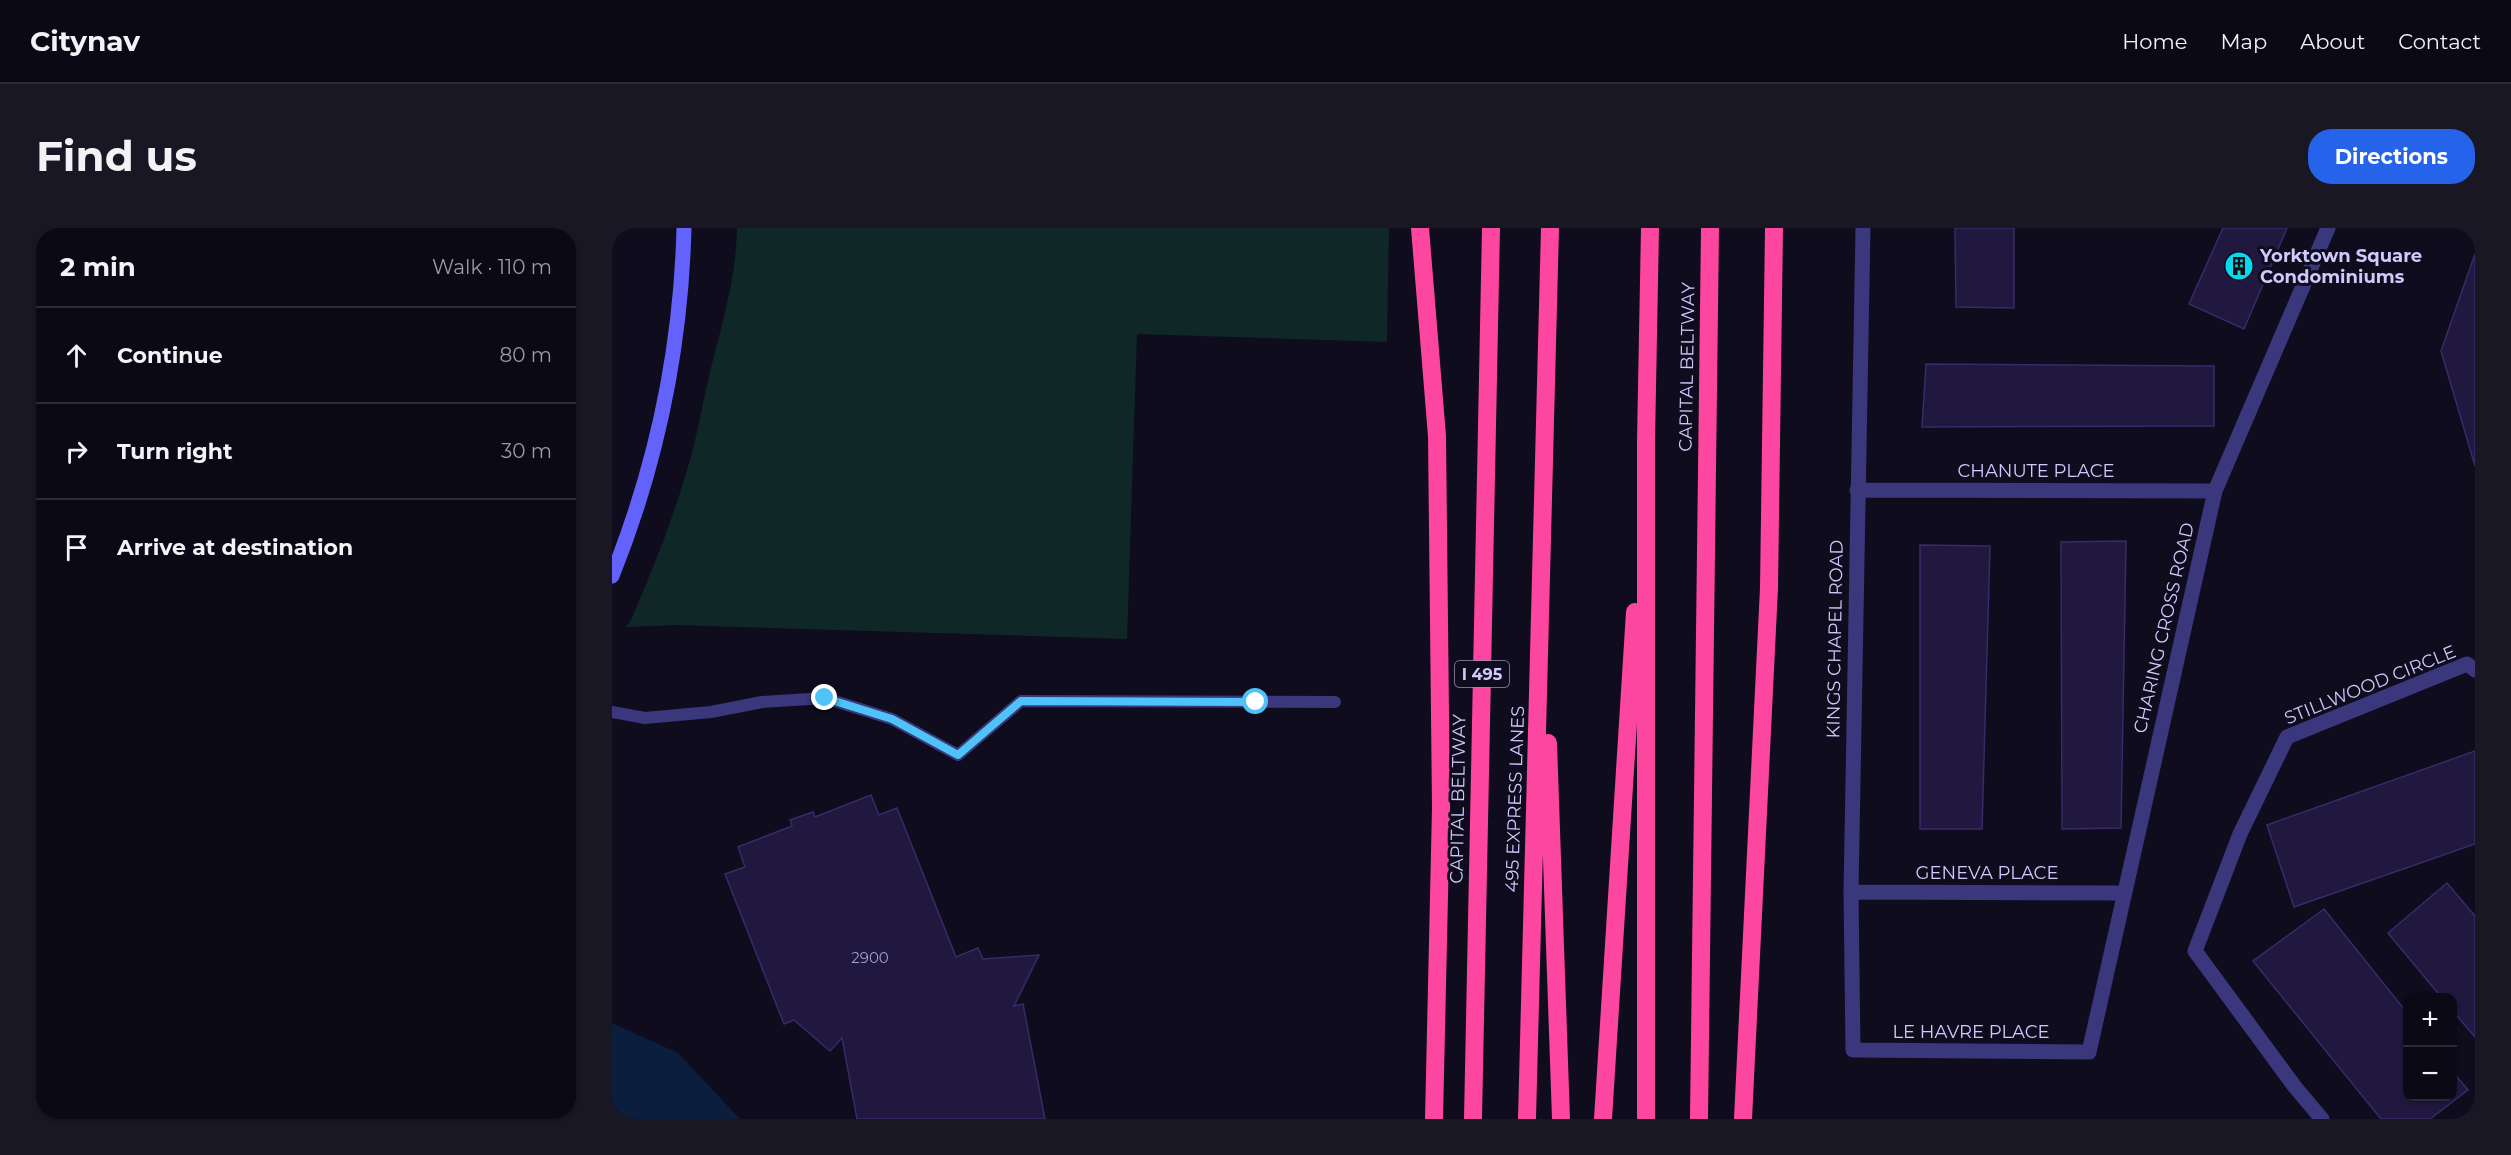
<!DOCTYPE html>
<meta charset="utf-8">
<style>
:root{--surface:#0b0916;--page:#191723;--text:#f1f3f6;--muted:#9a9aa1;--line:#2b2a35;--accent:#2563eb}
body{margin:0;font-family:Montserrat,sans-serif;background:var(--page);color:var(--text)}
.controls{position:absolute;right:18px;bottom:18px;display:grid;overflow:hidden;border-radius:12px;box-shadow:0 2px 4px #0004}
.controls button{width:54px;height:54px;display:grid;place-items:center;padding:0;border:0;border-bottom:2px solid var(--line);background:var(--surface);color:var(--text);font:30px sans-serif}
.stop{position:absolute;width:18px;height:18px;margin:-14px;border:4px solid #4fc3f7;border-radius:50%;background:#fff}
.stop.end{background:#4fc3f7;border-color:#fff;box-shadow:0 2px 6px #0008}
.list{margin:0;padding:0;list-style:none}
h2{display:flex;justify-content:space-between;align-items:center;height:78px;margin:0;padding:0 24px;font-size:26px}
h2 small{font-size:20px;font-weight:400;color:var(--muted)}
.list li{display:grid;grid-template-columns:39px 1fr auto;gap:18px;align-items:center;box-sizing:border-box;height:96px;padding:0 24px;border-top:2px solid var(--line)}
.list b{display:block;font-size:22px;white-space:nowrap}
.list em{font-size:20px;font-style:normal;color:var(--muted)}
.icon{flex:none;width:33px;height:33px;fill:none;stroke:currentColor;stroke-width:2;stroke-linecap:round;stroke-linejoin:round}
.map{position:relative;flex:none;width:1863px;height:891px;overflow:hidden;border-radius:24px}
header{display:flex;align-items:center;gap:36px;box-sizing:border-box;height:84px;padding:0 30px;background:var(--surface);border-bottom:2px solid var(--line)}
header strong{font-size:28px}
nav{display:flex;gap:33px;margin-inline-start:auto;font-size:21px}
.intro{display:flex;align-items:center;justify-content:space-between;box-sizing:border-box;height:144px;padding:0 36px}
h1{margin:0;font-size:42px}
.button{padding:15px 27px;border-radius:24px;background:var(--accent);color:#fff;font-size:21px;font-weight:700}
main{display:flex;gap:36px;padding:0 36px}
aside{flex:1;background:var(--surface);border-radius:24px;box-shadow:0 2px 4px #0004}
.map>svg:first-child{display:block}
.green{fill:#0f2726}
.water{fill:#0b1e3d}
.building{fill:#20183e;stroke:#372b69;stroke-width:1.5}
.lines{fill:none;stroke-linecap:round;stroke-linejoin:round}
.lane{stroke:#3a377c;stroke-width:12}
.street{stroke:#3a377c;stroke-width:15}
.secondary{stroke:#6462fd;stroke-width:15}
.highway{stroke:#fc469f;stroke-width:18}
.route{stroke:#4fc3f7;stroke-width:8}
.labels{text-anchor:middle;stroke-width:6;stroke-linejoin:round;paint-order:stroke}
.number-label{font-size:15px;fill:#a39dce}
.shield{fill:#0f0c1d;stroke:#9590ba;stroke-width:1.5}
.shield-label{font-size:16px;font-weight:bold;fill:#cfc9fe}
.poi-label{font-size:18px;font-weight:bold;fill:#cfc9fe;stroke:#0f0c1d;text-anchor:start}
.street-label{font-size:18px;fill:#cfc9fe;stroke:#0f0c1d}
</style>
<header>
<strong>Citynav</strong>
<nav><a>Home</a><a>Map</a><a>About</a><a>Contact</a></nav>
</header>
<div class="intro"><h1>Find us</h1><a class="button">Directions</a></div>
<main>
<aside>
<h2>2 min<small>Walk · 110 m</small></h2>
<ul class="list">
<li><svg class="icon" aria-label="ahead" viewBox="0 0 24 24"><path d="M12 20V5M6 11l6-6 6 6"/></svg><div><b>Continue</b></div><em>80 m</em></li>
<li><svg class="icon" aria-label="right" viewBox="0 0 24 24"><path d="M7 20v-9h11M14 6l5 5-5 5"/></svg><div><b>Turn right</b></div><em>30 m</em></li>
<li><svg class="icon" aria-label="arrive" viewBox="0 0 24 24"><path d="M6 21V4h12l-3 4 3 4H6"/></svg><div><b>Arrive at destination</b></div></li>
</ul>
</aside>
<div class="map">
<svg width="1863" height="891" viewBox="0 0 1863 891">
<rect width="100%" height="100%" fill="#0f0c1d"/>
<path class="green" d="M 125,0 L 777,0 L 775,114 L 525,106 L 515,411 L 64,397 L 14,399 L 19,392 C 40,343 60,294 75,242 C 85,210 90,177 98,144 C 110,95 124,51 125,0 Z"/>
<path class="water" d="M 0,795 L 66,825 L 128,891 L 0,891 Z"/>
<path class="building" d="M 1343,0 L 1402,0 L 1402,80 L 1344,79 Z
M 1611,0 L 1675,0 L 1632,101 L 1577,76 Z
M 1863,26 L 1863,238 L 1829,123 Z
M 1314,136 L 1602,138 L 1602,198 L 1310,199 Z
M 1514,313 L 1509,600 L 1450,601 L 1449,314 Z
M 1308,317 L 1378,318 L 1370,601 L 1308,601 Z
M 1863,523 L 1863,616 L 1682,679 L 1655,597 Z
M 259,567 L 267,587 L 285,580 L 344,729 L 366,720 L 371,731 L 427,727 L 402,778 L 411,776 L 433,891 L 245,891 L 230,810 L 218,823 L 182,792 L 172,796 L 113,646 L 133,639 L 126,619 L 180,598 L 178,592 L 201,584 L 203,589 Z
M 1835,655 L 1863,688 L 1863,809 L 1840,782 L 1840,770 L 1830,770 L 1776,705 Z
M 1712,681 L 1796,786 L 1796,868 L 1840,868 L 1840,843 L 1856,862 L 1818,891 L 1769,891 L 1641,733 Z"/>
<g class="lines">
<path class="lane" d="M 0,484 L 33,490 L 99,484 L 150,474 L 213,470 L 280,491 L 346,527 L 409,473 L 723,474"/>
<path class="street" d="M 1251,0 L 1239,664 L 1241,822 L 1477,824 L 1603,263 L 1716,0
M 1245,262 L 1603,263
M 1239,664 L 1512,665
M 1710,891 L 1683,859 L 1583,723 L 1628,606 L 1675,509 L 1855,436 L 1863,442"/>
<path class="secondary" d="M 0,348 C 45,236 69,120 72,0"/>
<path class="highway" d="M 808,0 L 825,208 L 829,580 L 822,891
M 936,515 L 949,891
M 861,891 L 879,0
M 915,891 L 938,0
M 991,891 L 1023,384
M 1034,891 L 1034,213 L 1038,0
M 1087,891 L 1098,0
M 1131,891 L 1157,360 L 1162,0"/>
</g>
<g class="lines">
<path class="route" d="M 213,470 L 280,491 L 346,527 L 409,473 L 644,474"/>
</g>
<defs>
<g id="building-disc" transform="scale(1.5)"><circle r="9.5" fill="#04d9ef" stroke="#0f0c1d"/><path d="M-4-6H4V6H1V3H-1V6H-4ZM-2.5-4.3h1.7v1.8h-1.7ZM.8-4.3h1.7v1.8H.8ZM-2.5-1h1.7V.8h-1.7ZM.8-1h1.7V.8H.8Z" fill="#111"/></g>
</defs>
<g fill-rule="evenodd">
<use href="#building-disc" x="1627" y="38"/>
</g>
<g class="labels">
<g class="number-label">
<text x="258" y="735">2900</text>
</g>
<rect class="shield" x="843" y="433" width="54" height="26" rx="4.5"/>
<g class="shield-label">
<text x="870" y="452">I 495</text>
</g>
<g class="poi-label">
<text x="1648" y="34">Yorktown Square<tspan x="1648" dy="21">Condominiums</tspan></text>
</g>
<g class="street-label">
<text transform="translate(1075 139) rotate(-89)" y="6">CAPITAL BELTWAY</text>
<text x="1424" y="249">CHANUTE PLACE</text>
<text transform="translate(1552 400) rotate(-77)" y="6">CHARING CROSS ROAD</text>
<text transform="translate(1223 411) rotate(-89)" y="6">KINGS CHAPEL ROAD</text>
<text transform="translate(1758 457) rotate(-22)" y="6">STILLWOOD CIRCLE</text>
<text transform="translate(846 571) rotate(-89)" y="6">CAPITAL BELTWAY</text>
<text transform="translate(903 571) rotate(-88)" y="6">495 EXPRESS LANES</text>
<text x="1375" y="651">GENEVA PLACE</text>
<text x="1359" y="810">LE HAVRE PLACE</text>
</g>
</g>
</svg>
<div class="controls">
<button>+</button>
<button>−</button>
</div>
<div class="stop" style="left:644px;top:474px"></div>
<div class="stop end" style="left:213px;top:470px"></div>
</div>
</main>
